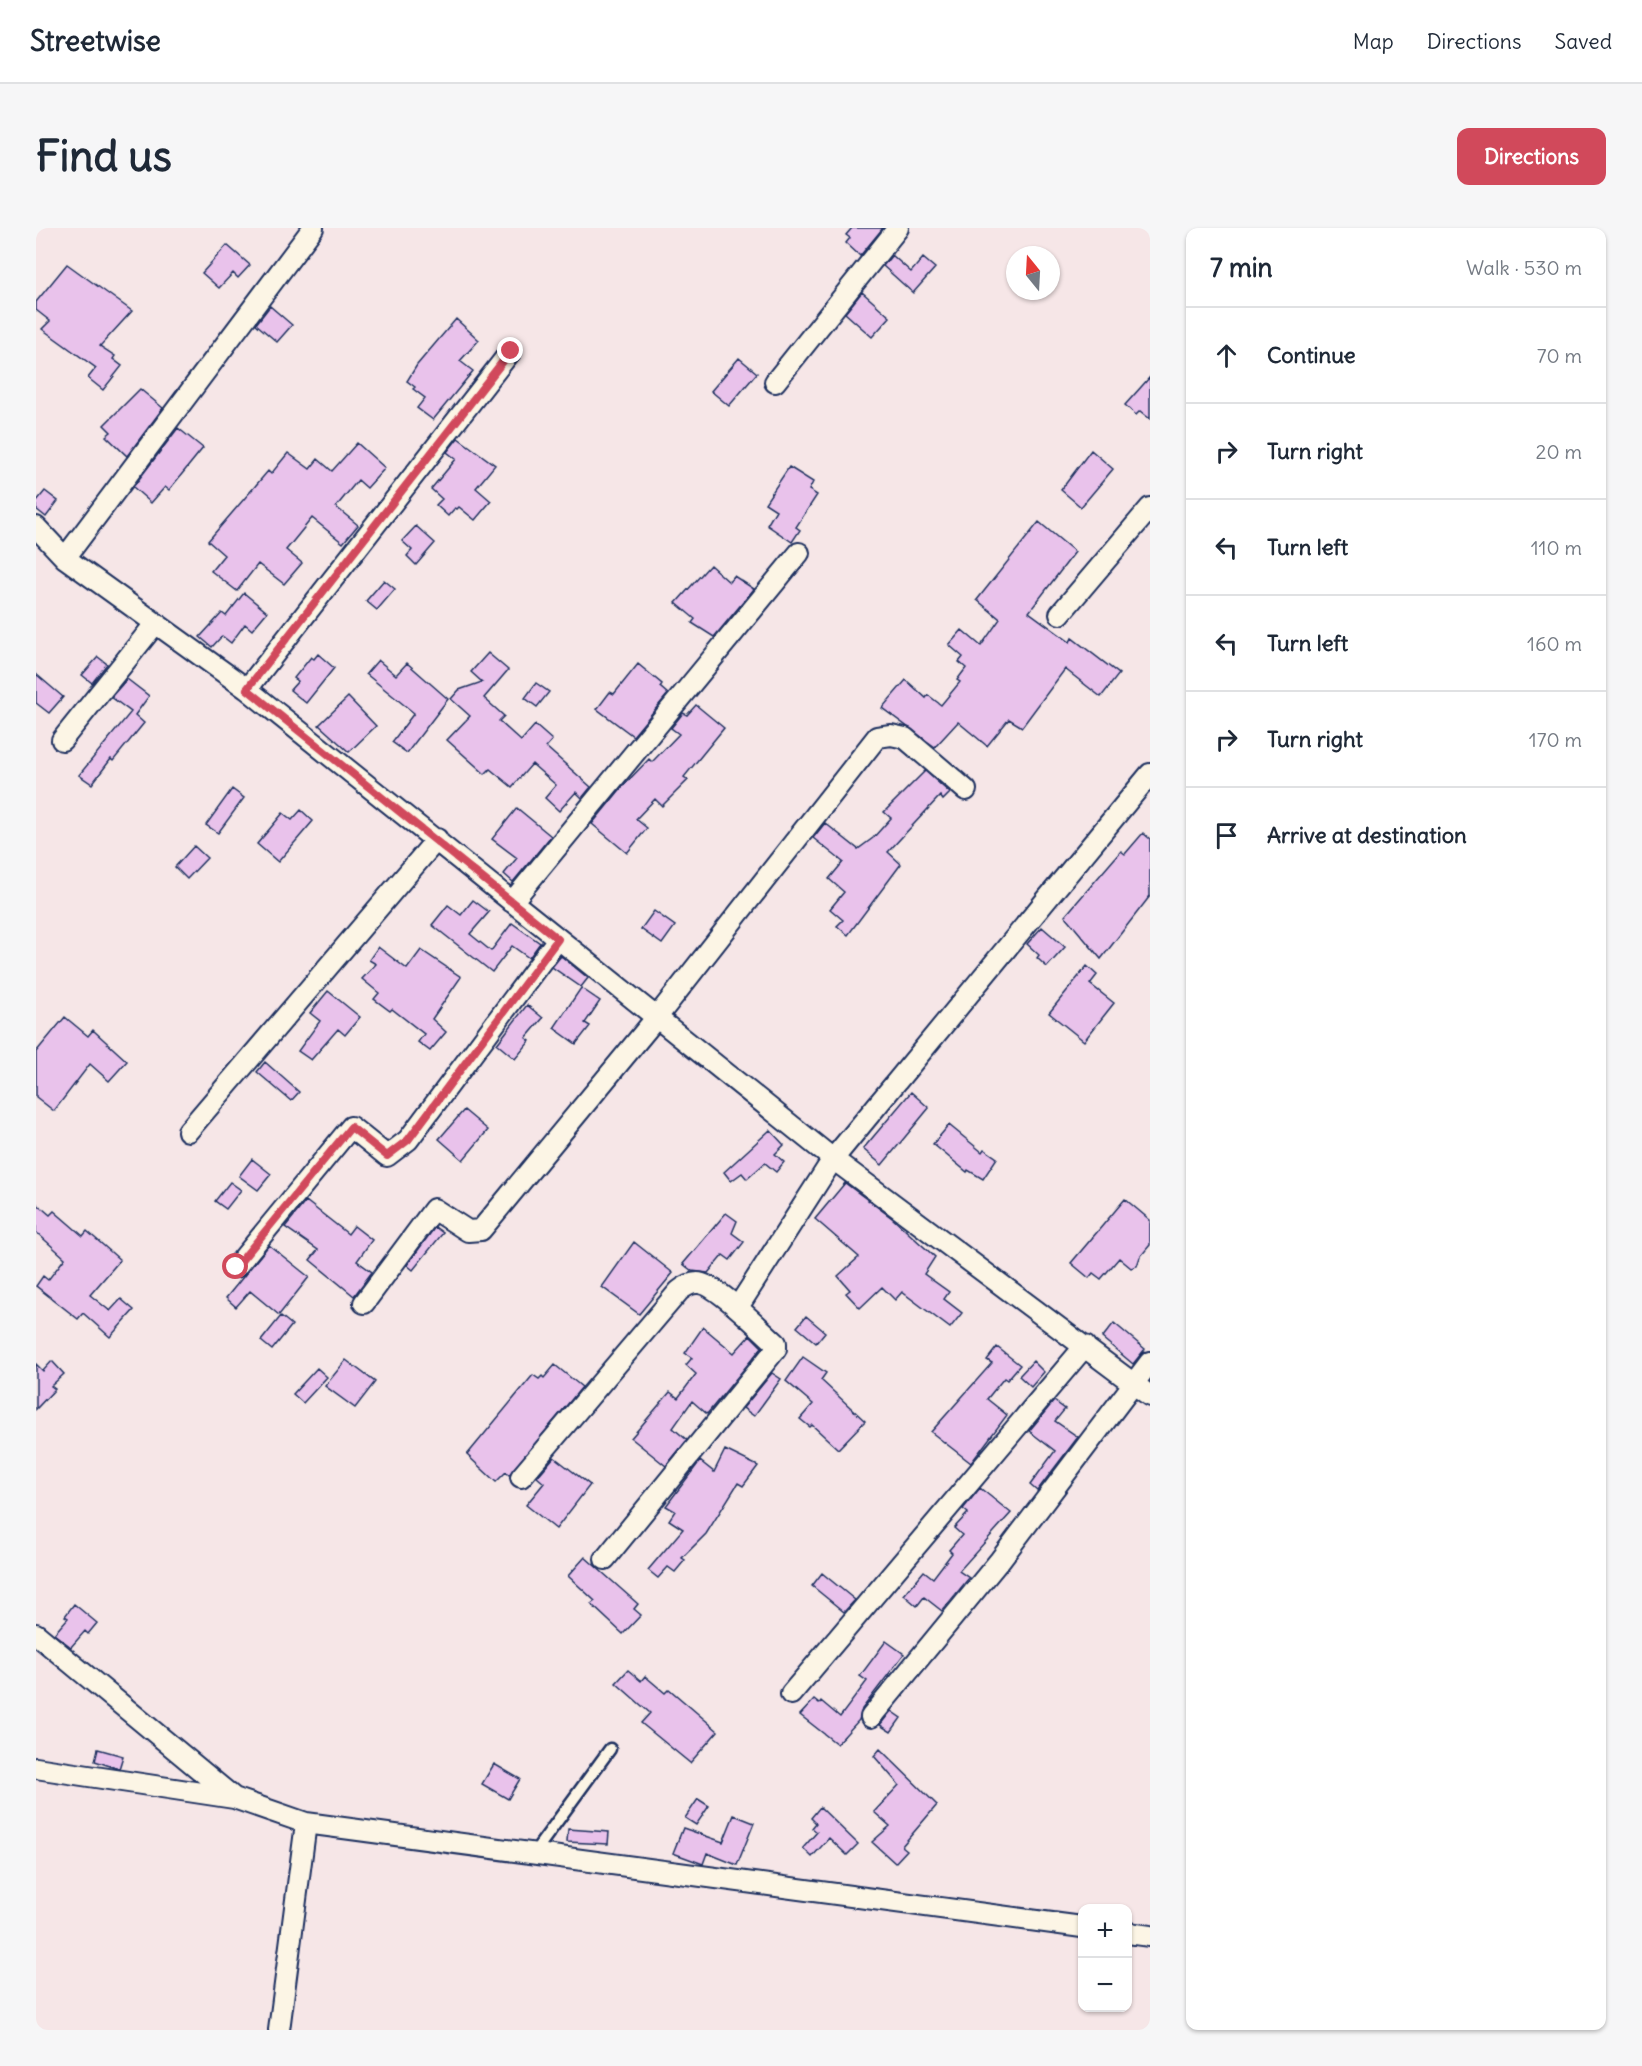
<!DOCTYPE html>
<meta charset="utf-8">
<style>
:root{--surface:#fff;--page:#f6f6f7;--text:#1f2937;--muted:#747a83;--line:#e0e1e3;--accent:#d1495b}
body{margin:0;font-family:Delius,sans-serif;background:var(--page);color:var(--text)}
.controls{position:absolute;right:18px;bottom:18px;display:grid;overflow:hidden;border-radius:12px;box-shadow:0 2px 4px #0004}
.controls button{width:54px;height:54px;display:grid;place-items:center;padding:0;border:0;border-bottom:2px solid var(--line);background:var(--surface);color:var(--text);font:30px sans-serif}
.compass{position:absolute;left:970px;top:18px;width:54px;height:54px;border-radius:50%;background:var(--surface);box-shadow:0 2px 4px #0004;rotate:342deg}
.stop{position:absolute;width:18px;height:18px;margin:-14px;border:4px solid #d1495b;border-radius:50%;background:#fff}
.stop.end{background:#d1495b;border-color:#fff;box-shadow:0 2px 6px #0008}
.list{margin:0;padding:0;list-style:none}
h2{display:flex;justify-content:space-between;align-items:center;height:78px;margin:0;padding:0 24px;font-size:26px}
h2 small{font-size:20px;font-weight:400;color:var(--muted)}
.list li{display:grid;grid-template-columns:39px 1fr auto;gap:18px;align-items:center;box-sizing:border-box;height:96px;padding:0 24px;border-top:2px solid var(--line)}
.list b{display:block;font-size:22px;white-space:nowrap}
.list em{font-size:20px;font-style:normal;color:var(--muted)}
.icon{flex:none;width:33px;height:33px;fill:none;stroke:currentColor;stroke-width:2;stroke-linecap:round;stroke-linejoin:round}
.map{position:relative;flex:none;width:1114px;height:1802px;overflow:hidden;border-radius:12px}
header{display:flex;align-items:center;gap:36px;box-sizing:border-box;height:84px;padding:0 30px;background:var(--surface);border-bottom:2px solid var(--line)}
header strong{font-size:28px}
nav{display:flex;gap:33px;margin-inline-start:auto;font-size:21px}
.intro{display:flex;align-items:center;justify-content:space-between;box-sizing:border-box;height:144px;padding:0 36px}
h1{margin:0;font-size:42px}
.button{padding:15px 27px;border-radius:12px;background:var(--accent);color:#fff;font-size:21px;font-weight:700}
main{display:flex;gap:36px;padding:0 36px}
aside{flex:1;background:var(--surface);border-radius:12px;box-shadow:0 2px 4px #0004}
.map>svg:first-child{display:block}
.building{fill:#e9c2eb;stroke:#1b2f5e;stroke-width:1.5}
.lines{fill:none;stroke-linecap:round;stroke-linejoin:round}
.service-casing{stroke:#1b2f5e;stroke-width:15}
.minor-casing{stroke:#1b2f5e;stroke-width:24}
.service{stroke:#fcf5e5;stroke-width:10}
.minor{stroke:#fcf5e5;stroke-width:20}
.route{stroke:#d1495b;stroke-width:8}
</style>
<header>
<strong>Streetwise</strong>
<nav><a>Map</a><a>Directions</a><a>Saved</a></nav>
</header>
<div class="intro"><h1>Find us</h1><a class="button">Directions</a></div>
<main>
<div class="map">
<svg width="1114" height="1802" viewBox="0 0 1114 1802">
<rect width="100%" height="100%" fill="#f6e6e7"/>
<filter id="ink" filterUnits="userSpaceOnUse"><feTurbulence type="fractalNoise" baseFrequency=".0167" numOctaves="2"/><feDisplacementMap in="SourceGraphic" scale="12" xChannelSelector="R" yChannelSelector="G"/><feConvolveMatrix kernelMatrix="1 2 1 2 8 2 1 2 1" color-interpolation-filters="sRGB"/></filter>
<g filter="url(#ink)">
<path class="building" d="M 816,0 L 847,0 L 824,28 L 810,15 L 814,10 L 810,7 Z
M 191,17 L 214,37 L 202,50 L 197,45 L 183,60 L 166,45 Z
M 856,27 L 875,44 L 887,30 L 899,40 L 877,65 L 847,38 Z
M 31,36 L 96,83 L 64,118 L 79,128 L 77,131 L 86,138 L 67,162 L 52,150 L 60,140 L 6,101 L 14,93 L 0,82 L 0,74 Z
M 826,64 L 854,89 L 836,109 L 809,85 Z
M 234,78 L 256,97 L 241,114 L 220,96 Z
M 420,91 L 443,112 L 424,133 L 437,143 L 397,192 L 381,180 L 389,170 L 377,161 L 379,159 L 371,153 L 381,137 Z
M 703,130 L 721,145 L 693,178 L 675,163 Z
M 1114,149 L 1114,191 L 1104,183 L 1100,187 L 1089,177 Z
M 104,161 L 127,180 L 91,228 L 70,208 L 75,204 L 68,197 Z
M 142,200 L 167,220 L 133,262 L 129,259 L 115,275 L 97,259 Z
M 422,210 L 459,237 L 440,260 L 455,273 L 439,292 L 423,279 L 421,281 L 419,280 L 412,288 L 400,277 L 406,271 L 395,261 L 420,231 L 411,224 Z
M 321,215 L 349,240 L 331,260 L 322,252 L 300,279 L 322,297 L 307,315 L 276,290 L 250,322 L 266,335 L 248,356 L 222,336 L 201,363 L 175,343 L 188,327 L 172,313 L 232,243 L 235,246 L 252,225 L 274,241 L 282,231 L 296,243 Z
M 1055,222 L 1077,241 L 1045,279 L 1025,262 Z
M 753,239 L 777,254 L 773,262 L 781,267 L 760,299 L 764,302 L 756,314 L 731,297 L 740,282 L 729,275 Z
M 9,263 L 22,273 L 10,289 L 0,281 L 0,274 Z
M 1003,294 L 1039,324 L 993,384 L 1034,414 L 1036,410 L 1083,446 L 1065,469 L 1029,441 L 986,499 L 973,491 L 951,518 L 922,494 L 899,519 L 846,480 L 870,452 L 890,470 L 892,467 L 905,477 L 924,454 L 921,452 L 930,440 L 923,434 L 927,429 L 913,417 L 926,402 L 945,418 L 964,391 L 941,372 Z
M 380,298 L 399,315 L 380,337 L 371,328 L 376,322 L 366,313 Z
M 674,337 L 693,354 L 698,348 L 718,361 L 678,409 L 656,395 L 659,391 L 640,375 Z
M 348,352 L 359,361 L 341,382 L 330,373 Z
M 208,365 L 231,384 L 216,402 L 209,396 L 195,415 L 186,408 L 176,419 L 164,409 L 186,385 L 190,388 Z
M 452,425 L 472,442 L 448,470 L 468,488 L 463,493 L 485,513 L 499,497 L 516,512 L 510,519 L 555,559 L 546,570 L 540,564 L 523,583 L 509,570 L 520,557 L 496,536 L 476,559 L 454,541 L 449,546 L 411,512 L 434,488 L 415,471 L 423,462 L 446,454 L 435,444 Z
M 282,426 L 298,440 L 270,475 L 254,462 L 262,453 L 258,450 L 275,429 L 278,431 Z
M 62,429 L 71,436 L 56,455 L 46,447 Z
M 342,432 L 360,447 L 371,435 L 412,471 L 371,525 L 356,514 L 378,485 L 330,446 Z
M 602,436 L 626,456 L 624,459 L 632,466 L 597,508 L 561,481 L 574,464 L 578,466 Z
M 0,446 L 27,469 L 13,485 L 0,475 Z
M 91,451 L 113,468 L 99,487 L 108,495 L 77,533 L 75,531 L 56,556 L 43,547 L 95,484 L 75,469 Z
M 500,455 L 513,464 L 501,479 L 489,470 Z
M 312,469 L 340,498 L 313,524 L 283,497 Z
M 660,477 L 688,500 L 648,549 L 652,552 L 626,578 L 619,571 L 600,591 L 611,600 L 591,625 L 556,596 L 587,558 L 613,531 L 616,534 L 643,506 L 635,500 L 647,485 L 651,487 Z
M 889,543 L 914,565 L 907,572 L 904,568 L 852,624 L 865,636 L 812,707 L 801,698 L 807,692 L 794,681 L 808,664 L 793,651 L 807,634 L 777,610 L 789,595 L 822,621 L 837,610 L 855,590 L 848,584 Z
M 196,561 L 208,570 L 182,605 L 170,597 Z
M 481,580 L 515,608 L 477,654 L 468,646 L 481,630 L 456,611 Z
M 265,582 L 277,593 L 242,634 L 221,616 L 247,585 L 256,592 Z
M 1107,605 L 1114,611 L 1114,668 L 1065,731 L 1029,688 L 1085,623 L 1089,626 Z
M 158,618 L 171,630 L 151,651 L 139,639 Z
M 437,672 L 453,684 L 434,706 L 455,723 L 476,695 L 504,715 L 493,730 L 476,718 L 456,744 L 396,697 L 412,677 L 425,687 Z
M 618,683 L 639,698 L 626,716 L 605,701 Z
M 1006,699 L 1029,719 L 1011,739 L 1001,730 L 1003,727 L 991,716 Z
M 342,719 L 371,741 L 385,722 L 425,749 L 396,791 L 410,804 L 394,823 L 382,814 L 388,806 L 356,781 L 354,783 L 338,771 L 343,765 L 326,751 L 340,736 L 333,732 Z
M 525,728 L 552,750 L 545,759 L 516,739 Z
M 1051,738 L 1061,747 L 1054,756 L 1078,775 L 1048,813 L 1013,785 Z
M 545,760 L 564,773 L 549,795 L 554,798 L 540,816 L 518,800 Z
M 292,763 L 324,789 L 309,807 L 302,801 L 275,832 L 262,823 L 284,793 L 274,785 Z
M 491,777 L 507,790 L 490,810 L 494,813 L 479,831 L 461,816 Z
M 29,789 L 52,808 L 57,802 L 91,833 L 73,853 L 54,836 L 18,883 L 0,869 L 0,824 Z
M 229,834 L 263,864 L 255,873 L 221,844 Z
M 875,864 L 893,880 L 846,937 L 827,921 Z
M 428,882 L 452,902 L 427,932 L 403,911 Z
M 913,897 L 946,924 L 948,921 L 961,930 L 947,951 L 932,942 L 931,944 L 897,916 Z
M 734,902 L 748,917 L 739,926 L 748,934 L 740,944 L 729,935 L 711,951 L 706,945 L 695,953 L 688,944 Z
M 216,931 L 235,946 L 222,962 L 203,948 Z
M 194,954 L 205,962 L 190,981 L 179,973 Z
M 809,955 L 856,990 L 899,1029 L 888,1046 L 913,1064 L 908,1071 L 926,1085 L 914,1100 L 866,1064 L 859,1072 L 846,1059 L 824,1080 L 810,1065 L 814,1062 L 802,1048 L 823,1029 L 779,991 Z
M 1089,971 L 1114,992 L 1114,1017 L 1104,1029 L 1101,1038 L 1095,1040 L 1083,1030 L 1065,1051 L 1057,1045 L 1053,1050 L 1035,1035 Z
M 270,973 L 312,1006 L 318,998 L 336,1012 L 321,1033 L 336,1044 L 318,1068 L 274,1032 L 282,1022 L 249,999 Z
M 0,975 L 14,987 L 18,983 L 47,1008 L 51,1003 L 84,1032 L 54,1067 L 74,1083 L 85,1071 L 98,1082 L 74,1109 L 47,1085 L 42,1091 L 0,1058 L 7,1048 L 12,1052 L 29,1030 L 0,1004 Z
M 690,985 L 701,993 L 696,1005 L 708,1014 L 694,1032 L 687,1027 L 672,1045 L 656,1043 L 647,1036 Z
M 399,999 L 407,1005 L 377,1042 L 371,1037 Z
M 598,1014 L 637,1045 L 603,1086 L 566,1059 Z
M 233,1017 L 273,1049 L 243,1087 L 214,1063 L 200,1079 L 190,1070 Z
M 245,1088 L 256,1097 L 236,1122 L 225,1113 Z
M 770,1088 L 789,1104 L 780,1115 L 761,1099 Z
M 1078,1095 L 1109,1121 L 1097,1136 L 1066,1110 Z
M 667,1099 L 698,1125 L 714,1107 L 726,1119 L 671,1186 L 656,1173 L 637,1200 L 651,1212 L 630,1238 L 595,1210 L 634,1164 L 642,1170 L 660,1146 L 650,1137 L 656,1130 L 649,1125 Z
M 961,1119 L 984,1137 L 971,1152 L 968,1150 L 951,1171 L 971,1187 L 935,1235 L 895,1204 L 956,1135 L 951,1132 Z
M 767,1129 L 790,1145 L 785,1152 L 829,1193 L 802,1221 L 776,1197 L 774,1199 L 764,1191 L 777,1176 L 750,1153 Z
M 310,1132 L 339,1154 L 319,1180 L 289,1158 Z
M 16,1133 L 28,1146 L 15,1158 L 19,1161 L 0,1181 L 0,1136 L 7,1143 Z
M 997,1133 L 1008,1144 L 995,1159 L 983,1148 Z
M 519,1137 L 546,1159 L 473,1247 L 470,1244 L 460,1254 L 431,1227 L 497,1147 L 503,1151 L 506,1148 L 508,1150 Z
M 281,1140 L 291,1149 L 267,1175 L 257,1166 Z
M 736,1145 L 745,1151 L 718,1188 L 707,1180 Z
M 1018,1173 L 1029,1181 L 1019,1193 L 1042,1209 L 1001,1263 L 994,1257 L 1019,1223 L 993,1203 Z
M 689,1222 L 722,1238 L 707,1258 L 702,1255 L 670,1306 L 646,1330 L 649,1332 L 639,1344 L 632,1339 L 622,1350 L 612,1342 L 647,1301 L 633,1292 L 639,1283 L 630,1278 L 664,1233 L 678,1244 Z
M 518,1229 L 554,1257 L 520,1301 L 490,1277 L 508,1255 L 501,1249 Z
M 944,1260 L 975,1285 L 923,1343 L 933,1350 L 906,1383 L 888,1369 L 881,1378 L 868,1367 L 888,1343 L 897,1350 L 916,1325 L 913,1322 L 926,1307 L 918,1300 L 932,1285 L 927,1281 Z
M 549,1329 L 602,1376 L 598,1381 L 605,1387 L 587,1406 L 555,1376 L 559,1373 L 532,1348 Z
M 786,1345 L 819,1372 L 808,1384 L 776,1358 Z
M 38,1376 L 61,1395 L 52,1406 L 49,1403 L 35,1419 L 18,1406 L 32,1390 L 29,1388 Z
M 850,1413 L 868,1426 L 826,1481 L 823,1492 L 801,1516 L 764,1487 L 778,1472 L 783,1476 L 785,1473 L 804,1489 L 831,1453 L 824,1448 Z
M 592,1442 L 605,1453 L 609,1448 L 629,1465 L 633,1461 L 682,1503 L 654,1535 L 605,1495 L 614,1485 L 580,1455 Z
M 855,1483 L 865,1490 L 855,1504 L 844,1497 Z
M 62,1521 L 87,1528 L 83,1541 L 59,1533 Z
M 844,1521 L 901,1577 L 866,1618 L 871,1622 L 859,1635 L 836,1614 L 854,1598 L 838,1584 L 863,1557 L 838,1528 Z
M 458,1536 L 484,1551 L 472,1571 L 446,1556 Z
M 662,1571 L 673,1578 L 660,1597 L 649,1590 Z
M 784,1579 L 822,1616 L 811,1627 L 793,1610 L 776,1629 L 767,1620 L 781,1604 L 776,1600 L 780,1595 L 775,1590 Z
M 698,1587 L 718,1595 L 701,1637 L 671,1625 L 667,1636 L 637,1625 L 647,1600 L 687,1614 Z
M 532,1601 L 573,1604 L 572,1616 L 531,1614 Z"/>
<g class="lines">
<g class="service-casing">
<path id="service" d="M 498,1625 L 574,1521"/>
</g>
<g class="minor-casing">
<path id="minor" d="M 739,154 L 862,0
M 0,299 L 29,330 L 211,461 L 797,931 L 1114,1168
M 29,330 L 277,0
M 1024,386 L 1114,280
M 211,461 L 475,123
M 26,512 L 119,396
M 476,674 L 763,325
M 152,903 L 401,611
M 200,1039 L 315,899 L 351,928 L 372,912 L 522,711
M 328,1075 L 398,981 L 432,1003 L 445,1002 L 621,789 L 841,509 L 855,507 L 869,510 L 930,562
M 702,1079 L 797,931 L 1114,546
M 485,1249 L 643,1063 C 648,1059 654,1055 661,1055 C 679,1054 725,1102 740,1115 L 740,1121 L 569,1331
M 0,1406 L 198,1570
M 755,1466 L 1049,1118
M 835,1489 L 964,1332 L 1114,1134
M 0,1540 L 198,1570 L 270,1595 L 1046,1699
M 1092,1705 L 1114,1708
M 243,1802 L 270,1595"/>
</g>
<use href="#service" class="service"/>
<use href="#minor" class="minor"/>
</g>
</g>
<g class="lines" filter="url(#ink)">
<path class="route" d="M 200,1039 L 315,899 L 351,928 L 372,912 L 522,711 L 211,461 L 475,123"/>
</g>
</svg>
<div class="controls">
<button>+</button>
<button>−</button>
</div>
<svg class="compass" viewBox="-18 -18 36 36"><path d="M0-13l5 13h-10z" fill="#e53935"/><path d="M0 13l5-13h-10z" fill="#747a83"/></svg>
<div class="stop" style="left:200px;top:1039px"></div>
<div class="stop end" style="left:475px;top:123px"></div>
</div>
<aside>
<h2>7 min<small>Walk · 530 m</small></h2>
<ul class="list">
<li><svg class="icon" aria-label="ahead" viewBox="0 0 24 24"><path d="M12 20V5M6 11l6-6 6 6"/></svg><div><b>Continue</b></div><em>70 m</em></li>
<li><svg class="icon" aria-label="right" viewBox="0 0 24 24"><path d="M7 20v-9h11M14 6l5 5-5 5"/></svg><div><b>Turn right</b></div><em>20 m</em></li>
<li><svg class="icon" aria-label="left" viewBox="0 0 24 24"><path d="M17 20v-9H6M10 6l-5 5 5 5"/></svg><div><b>Turn left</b></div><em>110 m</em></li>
<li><svg class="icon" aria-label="left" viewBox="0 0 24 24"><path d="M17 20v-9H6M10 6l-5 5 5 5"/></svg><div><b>Turn left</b></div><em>160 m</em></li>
<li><svg class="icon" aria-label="right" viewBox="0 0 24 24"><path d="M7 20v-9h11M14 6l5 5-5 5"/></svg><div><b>Turn right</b></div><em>170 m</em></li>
<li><svg class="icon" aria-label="arrive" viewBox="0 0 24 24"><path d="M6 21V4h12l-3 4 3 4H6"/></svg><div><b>Arrive at destination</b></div></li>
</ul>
</aside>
</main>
